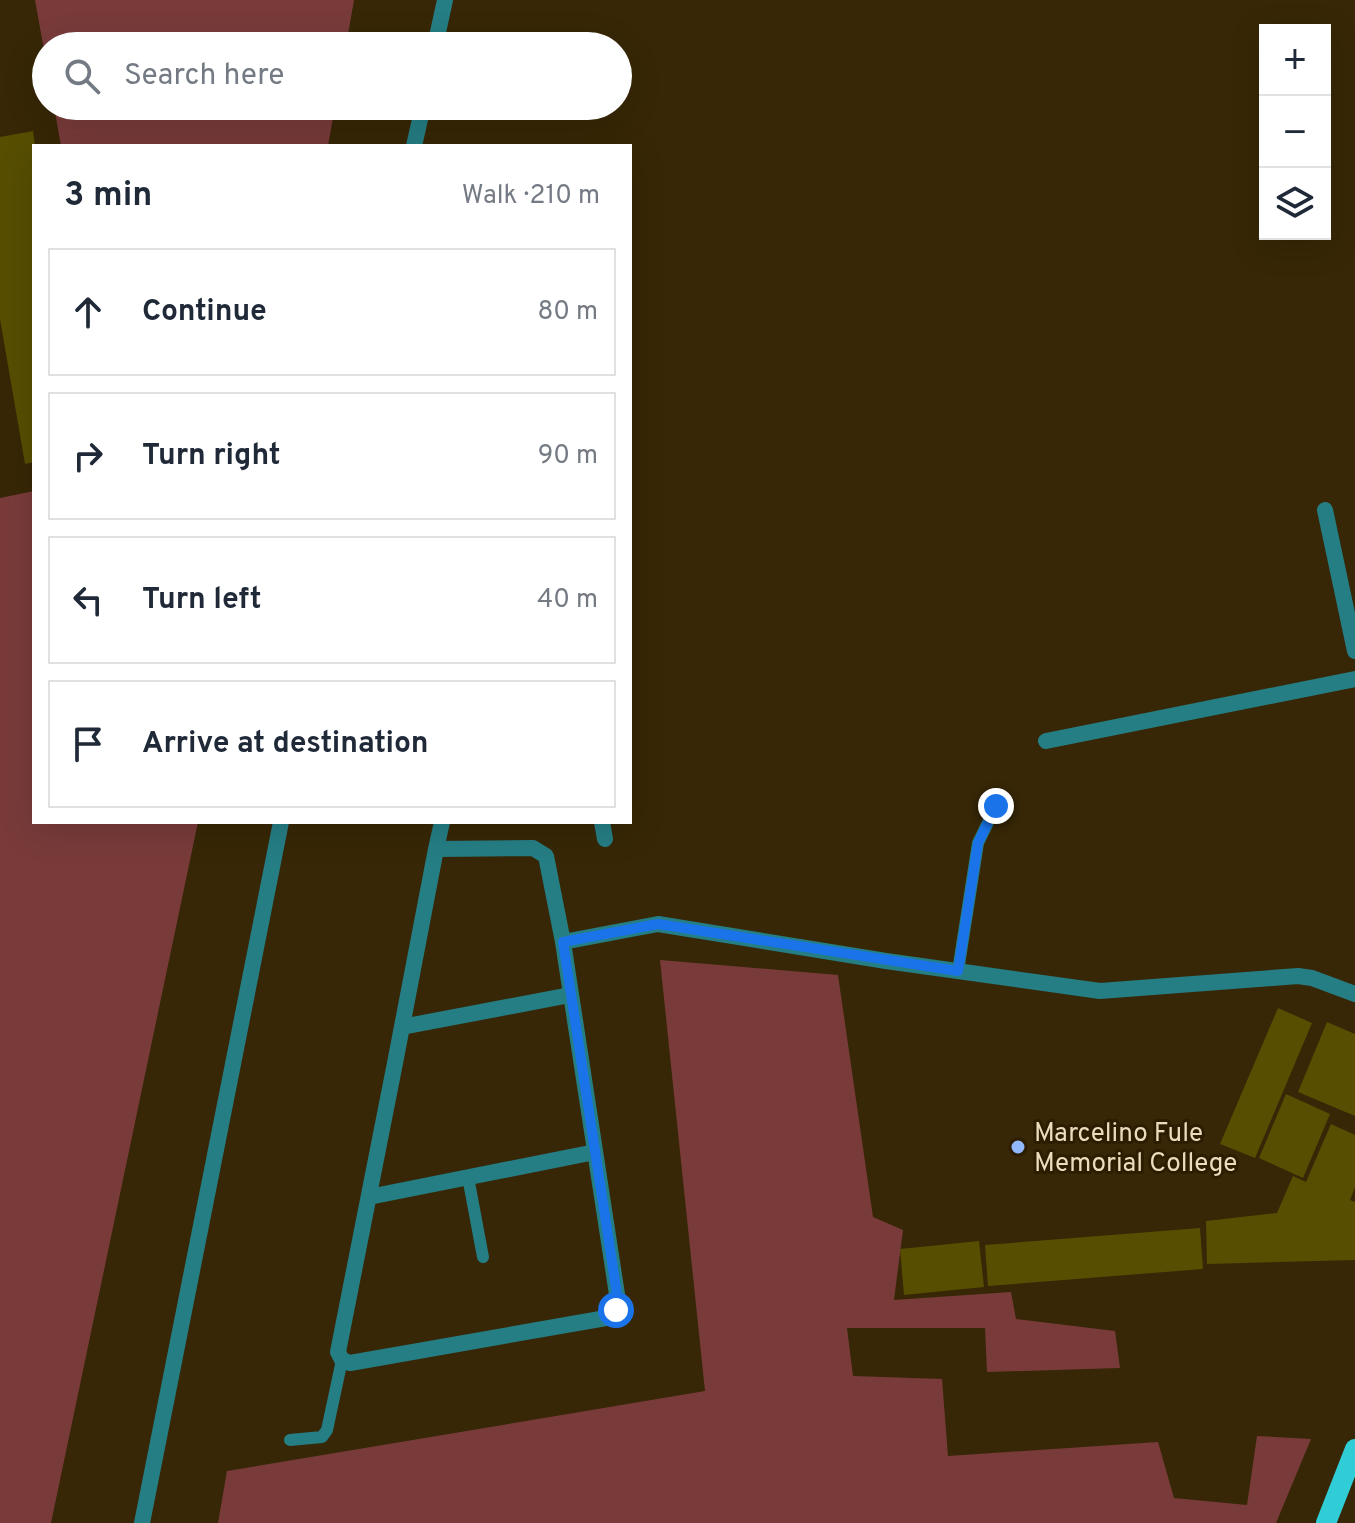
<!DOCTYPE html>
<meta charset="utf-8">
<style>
:root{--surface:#fff;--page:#f6f6f7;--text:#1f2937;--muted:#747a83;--line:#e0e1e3}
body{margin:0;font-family:Overpass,sans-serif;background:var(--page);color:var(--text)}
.controls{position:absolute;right:24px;top:24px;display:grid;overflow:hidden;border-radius:0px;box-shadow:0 8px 32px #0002}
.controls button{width:72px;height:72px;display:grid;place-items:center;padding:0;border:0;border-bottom:2px solid var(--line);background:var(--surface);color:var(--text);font:40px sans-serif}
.stop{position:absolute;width:24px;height:24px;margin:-18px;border:6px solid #1a73e8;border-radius:50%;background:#fff}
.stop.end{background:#1a73e8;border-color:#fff;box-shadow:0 2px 8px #0008}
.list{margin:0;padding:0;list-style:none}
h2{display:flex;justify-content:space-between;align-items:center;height:104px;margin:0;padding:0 32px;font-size:34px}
h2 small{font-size:26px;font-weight:400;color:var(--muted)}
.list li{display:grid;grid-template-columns:52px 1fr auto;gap:24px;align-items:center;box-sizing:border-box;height:128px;margin:0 16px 16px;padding:0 16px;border:2px solid var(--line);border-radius:0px}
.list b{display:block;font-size:30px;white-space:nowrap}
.list em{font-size:26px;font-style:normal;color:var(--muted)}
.icon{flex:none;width:44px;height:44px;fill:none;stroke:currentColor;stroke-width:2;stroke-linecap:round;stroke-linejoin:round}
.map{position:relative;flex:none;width:1355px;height:1523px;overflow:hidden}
.search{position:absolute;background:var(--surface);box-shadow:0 8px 32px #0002;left:32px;top:32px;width:600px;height:88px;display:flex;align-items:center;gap:20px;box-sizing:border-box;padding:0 28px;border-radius:44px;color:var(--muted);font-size:30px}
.panel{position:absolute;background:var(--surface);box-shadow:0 8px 32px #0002;left:32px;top:144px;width:600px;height:680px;border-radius:0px}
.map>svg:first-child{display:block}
.green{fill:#783b3a}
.building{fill:#574e02}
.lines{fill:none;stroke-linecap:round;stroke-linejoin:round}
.service{stroke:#257e84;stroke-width:12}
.minor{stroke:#257e84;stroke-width:16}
.primary{stroke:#30cdd7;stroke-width:20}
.route{stroke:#1a73e8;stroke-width:10}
.poi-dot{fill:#91b8fd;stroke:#2d1d00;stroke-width:3}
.labels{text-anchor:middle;stroke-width:6;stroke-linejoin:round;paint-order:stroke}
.poi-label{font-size:26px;fill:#ecdbbd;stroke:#2d1d00;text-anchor:start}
</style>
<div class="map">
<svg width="1355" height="1523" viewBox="0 0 1355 1523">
<rect width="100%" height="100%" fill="#372706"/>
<path class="green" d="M 35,0 L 354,0 L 346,46 L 46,46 L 46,61 Z
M 54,106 L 335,106 L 328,146 L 61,146 Z
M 34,491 L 34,822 L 198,822 L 51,1523 L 0,1523 L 0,498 Z
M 660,960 L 838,975 L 873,1217 L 903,1230 L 894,1300 L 1011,1292 L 1016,1319 L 1115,1331 L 1120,1368 L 987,1372 L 985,1328 L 847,1328 L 853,1376 L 942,1379 L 948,1456 L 1158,1442 L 1174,1498 L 1247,1505 L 1257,1436 L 1311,1439 L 1276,1523 L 218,1523 L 227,1471 L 705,1391 Z"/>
<path class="building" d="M 33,131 L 35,146 L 34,462 L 25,464 L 0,319 L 0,137 Z
M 1278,1008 L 1312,1023 L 1255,1158 L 1220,1144 Z
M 1327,1022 L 1355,1034 L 1355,1116 L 1298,1092 Z
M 1286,1094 L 1330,1114 L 1303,1178 L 1259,1158 Z
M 1331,1124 L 1355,1135 L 1355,1187 L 1350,1200 L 1355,1202 L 1355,1260 L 1207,1264 L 1206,1221 L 1277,1213 L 1293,1176 L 1306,1182 Z
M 1200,1228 L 1203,1269 L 988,1286 L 985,1245 Z
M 979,1241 L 984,1287 L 904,1295 L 900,1249 Z"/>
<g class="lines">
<path class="service" d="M 958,971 L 978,843 L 996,806
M 468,1177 L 483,1257
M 290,1440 L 322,1437 L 327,1430 L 342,1360"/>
<path class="minor" d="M 435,46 L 445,0
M 414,146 L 423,106
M 1325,510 L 1355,651
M 1046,741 L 1355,679
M 602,822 L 605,839
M 436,849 L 533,848 L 546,856 L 563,942 L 618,1301 L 616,1310 L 606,1318 L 350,1363 L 342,1360 L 338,1352 C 372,1184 404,1017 436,849 L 442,822
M 563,942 L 658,924 L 886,961 L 1100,991 L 1298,976 L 1312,978 L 1355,994
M 402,1027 L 570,995
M 369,1197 L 595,1152
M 142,1523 L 281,822"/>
<path class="primary" d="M 1326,1523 L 1355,1449"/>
</g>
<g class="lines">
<path class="route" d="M 616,1310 L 618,1301 L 563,942 L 658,924 L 958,971 L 978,843 L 996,806"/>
</g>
<circle class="poi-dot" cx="1018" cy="1147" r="8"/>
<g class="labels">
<g class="poi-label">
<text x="1034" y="1141">Marcelino Fule<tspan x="1034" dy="30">Memorial College</tspan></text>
</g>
</g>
</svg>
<div class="controls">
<button>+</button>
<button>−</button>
<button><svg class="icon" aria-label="layers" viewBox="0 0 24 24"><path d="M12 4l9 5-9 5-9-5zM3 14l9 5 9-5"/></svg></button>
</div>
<div class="stop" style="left:616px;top:1310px"></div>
<div class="stop end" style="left:996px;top:806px"></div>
<div class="search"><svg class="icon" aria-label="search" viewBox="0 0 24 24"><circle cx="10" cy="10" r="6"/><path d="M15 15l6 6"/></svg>Search here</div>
<section class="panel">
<h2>3 min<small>Walk · 210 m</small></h2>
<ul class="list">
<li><svg class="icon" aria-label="ahead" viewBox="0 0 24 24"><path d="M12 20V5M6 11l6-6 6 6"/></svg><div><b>Continue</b></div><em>80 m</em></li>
<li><svg class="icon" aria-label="right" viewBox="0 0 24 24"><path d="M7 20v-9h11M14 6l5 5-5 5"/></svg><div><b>Turn right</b></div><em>90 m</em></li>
<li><svg class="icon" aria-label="left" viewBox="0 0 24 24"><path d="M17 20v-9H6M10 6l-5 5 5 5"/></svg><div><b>Turn left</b></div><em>40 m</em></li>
<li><svg class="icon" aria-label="arrive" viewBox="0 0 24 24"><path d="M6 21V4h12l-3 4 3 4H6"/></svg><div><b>Arrive at destination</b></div></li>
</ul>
</section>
</div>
